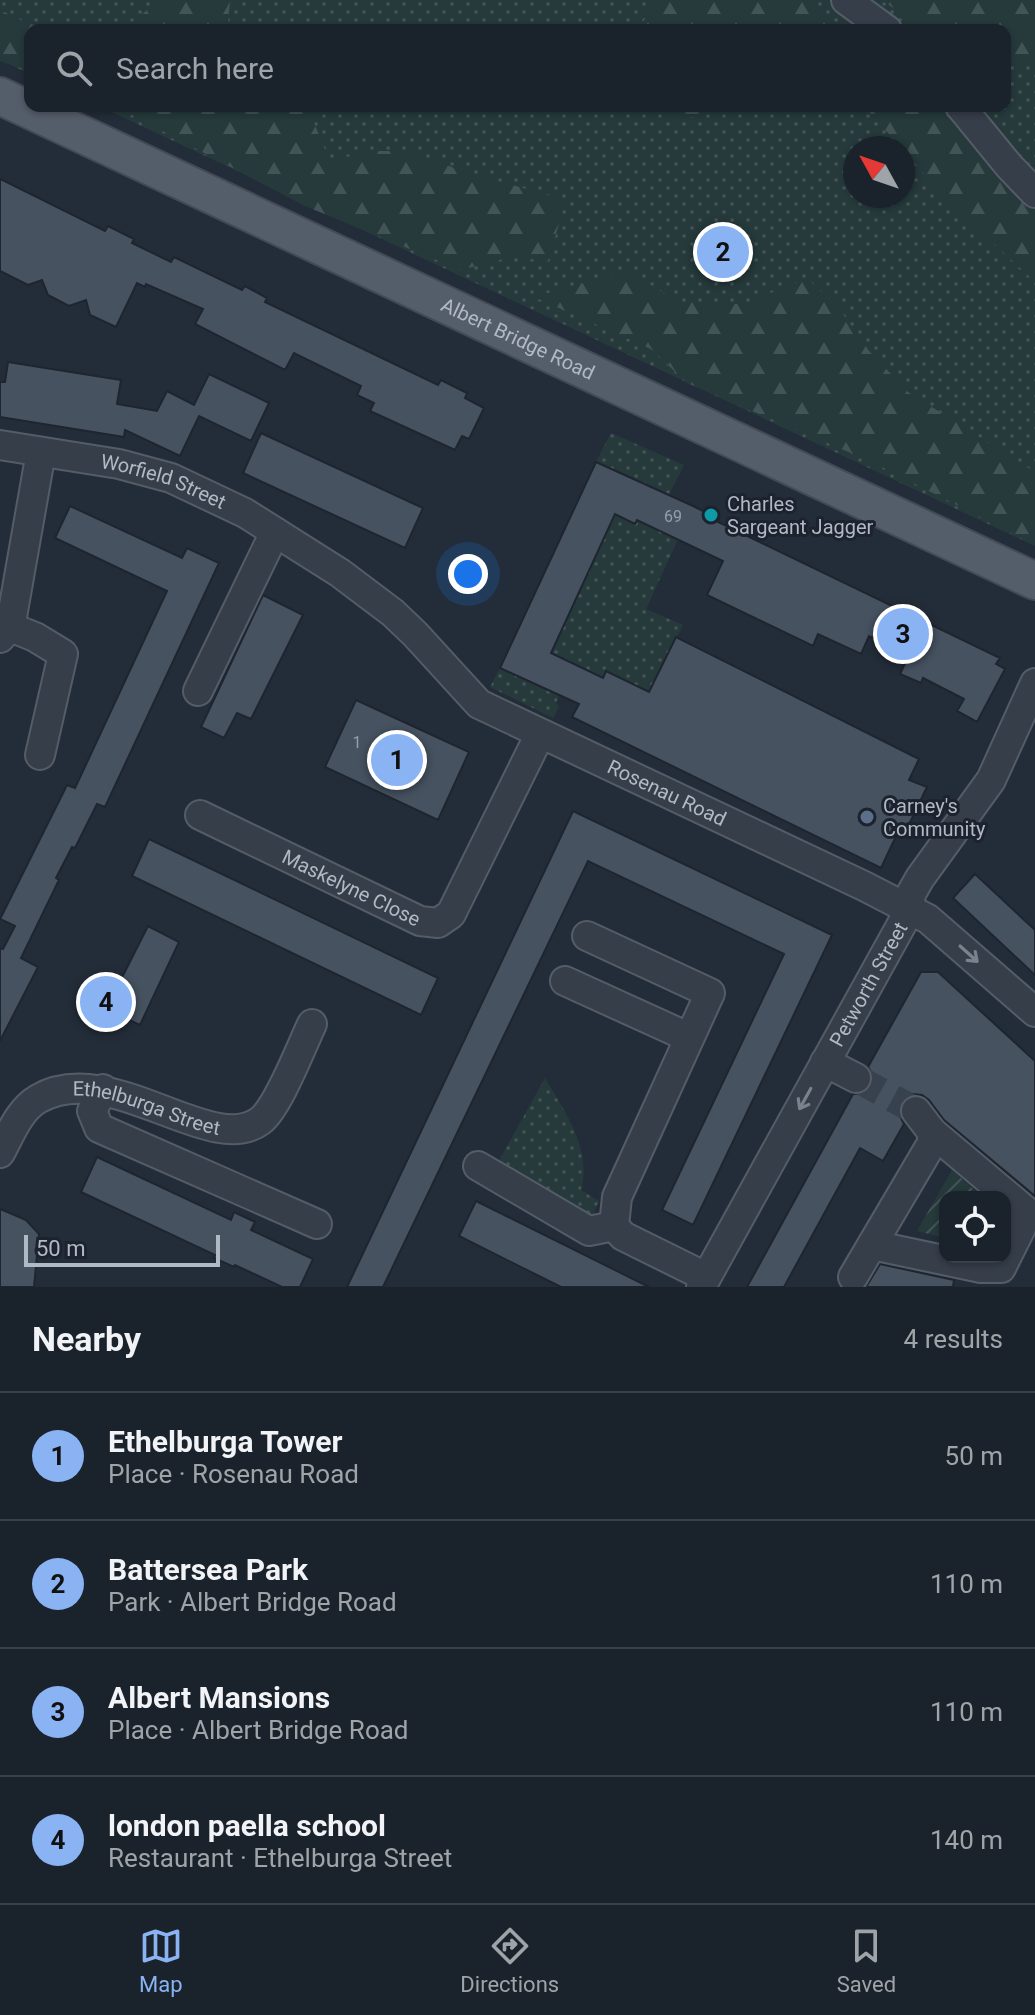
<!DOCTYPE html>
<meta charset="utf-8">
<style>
:root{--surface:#1a222b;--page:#272f37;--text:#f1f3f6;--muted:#9fa4a9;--line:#383f47;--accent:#89b3f3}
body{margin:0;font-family:Roboto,sans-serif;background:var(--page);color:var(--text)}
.controls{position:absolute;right:24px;bottom:24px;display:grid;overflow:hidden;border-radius:16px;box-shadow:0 2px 6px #0004}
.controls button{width:72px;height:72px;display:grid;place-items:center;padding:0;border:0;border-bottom:2px solid var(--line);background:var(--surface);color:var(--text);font:40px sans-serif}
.compass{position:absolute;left:843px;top:136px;width:72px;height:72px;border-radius:50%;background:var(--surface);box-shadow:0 2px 6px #0004;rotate:310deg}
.scale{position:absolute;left:24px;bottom:20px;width:196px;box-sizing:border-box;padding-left:8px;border:4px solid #b1b9c5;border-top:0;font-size:22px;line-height:28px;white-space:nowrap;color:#b1b9c5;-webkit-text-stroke:6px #1c232e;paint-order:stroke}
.you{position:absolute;left:468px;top:574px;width:28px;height:28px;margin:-20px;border:6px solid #fff;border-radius:50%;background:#1a73e8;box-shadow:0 0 0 12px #1a73e833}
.badge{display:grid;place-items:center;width:52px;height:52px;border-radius:50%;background:var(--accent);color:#111;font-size:26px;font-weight:700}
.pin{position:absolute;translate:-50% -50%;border:4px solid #fff;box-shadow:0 2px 8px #0006}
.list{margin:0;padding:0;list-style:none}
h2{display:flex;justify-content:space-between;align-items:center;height:104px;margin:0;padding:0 32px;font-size:34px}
h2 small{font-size:26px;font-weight:400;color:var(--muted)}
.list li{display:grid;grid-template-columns:52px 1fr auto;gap:24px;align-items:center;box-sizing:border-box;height:128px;padding:0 32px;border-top:2px solid var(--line)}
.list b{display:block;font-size:30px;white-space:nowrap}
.list p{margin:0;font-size:26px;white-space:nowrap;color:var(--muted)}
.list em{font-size:26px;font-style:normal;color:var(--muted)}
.icon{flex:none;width:44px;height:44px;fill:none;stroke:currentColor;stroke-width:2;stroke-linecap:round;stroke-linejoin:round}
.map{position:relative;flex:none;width:1035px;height:1287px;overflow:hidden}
.search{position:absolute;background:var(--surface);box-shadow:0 2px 6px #0004;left:24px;right:24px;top:24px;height:88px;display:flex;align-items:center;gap:20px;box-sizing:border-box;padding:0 28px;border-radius:16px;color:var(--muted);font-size:30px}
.sheet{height:616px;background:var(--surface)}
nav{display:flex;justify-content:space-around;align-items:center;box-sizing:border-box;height:112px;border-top:2px solid var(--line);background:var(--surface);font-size:22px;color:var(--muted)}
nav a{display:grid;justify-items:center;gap:4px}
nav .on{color:var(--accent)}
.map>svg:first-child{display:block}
.grass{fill:url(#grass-dots);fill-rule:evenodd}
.forest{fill:url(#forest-firs)}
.garden{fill:url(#garden-furrows)}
.building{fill:#465260;stroke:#1e2530;stroke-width:2}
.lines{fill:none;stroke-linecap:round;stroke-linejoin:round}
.minor-tunnel{stroke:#38424e;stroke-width:28;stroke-dasharray:28 14;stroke-linecap:butt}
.minor-casing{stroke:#545c67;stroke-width:32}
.major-casing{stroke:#424a55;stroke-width:40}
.minor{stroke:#363e4a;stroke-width:28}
.major{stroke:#545d6a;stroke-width:36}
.oneway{stroke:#7a828e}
.culture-dot{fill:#0f9aa8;stroke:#1c232e;stroke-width:3}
.service-dot{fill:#5c6f8a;stroke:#1c232e;stroke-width:3}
.labels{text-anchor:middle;stroke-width:6;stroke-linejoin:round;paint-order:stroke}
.number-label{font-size:16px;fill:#969fac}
.street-label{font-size:20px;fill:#b1b9c5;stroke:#1c232e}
.poi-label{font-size:20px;fill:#b1b9c5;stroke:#1c232e;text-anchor:start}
</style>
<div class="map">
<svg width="1035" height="1287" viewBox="0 0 1035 1287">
<defs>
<pattern id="grass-dots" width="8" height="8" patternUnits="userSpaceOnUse" patternTransform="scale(2)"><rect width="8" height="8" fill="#263a3b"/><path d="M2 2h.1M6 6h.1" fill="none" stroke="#435456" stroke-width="1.8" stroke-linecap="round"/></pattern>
<pattern id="forest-firs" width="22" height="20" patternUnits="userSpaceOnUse" patternTransform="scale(2)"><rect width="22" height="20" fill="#263a3b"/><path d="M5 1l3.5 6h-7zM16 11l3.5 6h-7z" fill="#435456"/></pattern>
<pattern id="garden-furrows" width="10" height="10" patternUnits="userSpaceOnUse" patternTransform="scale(2)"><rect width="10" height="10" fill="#263a3b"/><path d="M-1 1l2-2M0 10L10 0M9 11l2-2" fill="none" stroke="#435456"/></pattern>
</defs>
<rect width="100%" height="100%" fill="#232d39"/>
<path class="grass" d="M 0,0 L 1035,0 L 1035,546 L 99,106 L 1005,106 L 1005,30 L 30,30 L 30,74 L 0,60 ZM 855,148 L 903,148 L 903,196 L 855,196 Z
M 611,433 L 684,465 L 652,527 L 678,539 L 646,609 L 683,625 L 666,658 L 747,740 L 607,671 L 594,696 L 568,661 L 536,646 L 559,636 L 608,531 L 600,507 L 635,523 L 652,489 L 596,462 Z
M 500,668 L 559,696 L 556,703 L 559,706 L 553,718 L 490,687 Z
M 545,1078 C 565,1112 592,1149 581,1190 L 599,1201 L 590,1221 L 495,1168 Z"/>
<path class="forest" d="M 158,0 L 230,0 L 228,24 L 230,30 L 113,30 L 136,20 Z
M 659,0 L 807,0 L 846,30 L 637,30 Z
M 882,0 L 1035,0 L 1035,64 L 1005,61 L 1005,30 L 924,30 Z
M 0,10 L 30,24 L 54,30 L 30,30 L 30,71 L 0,61 Z
M 115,106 L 314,106 L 314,123 L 330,161 L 371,151 L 406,151 L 469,173 L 566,200 L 548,261 L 511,257 L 461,270 L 305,206 Z
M 658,106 L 752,106 L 667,122 Z
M 855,106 L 936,106 L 963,131 L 1035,214 L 1035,282 L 947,200 L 867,109 Z
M 627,270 L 678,302 L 744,304 L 807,278 L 839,308 L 869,351 L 908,392 L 1035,472 L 1035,545 L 872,462 L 687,383 L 651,349 L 534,297 Z"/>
<path class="garden" d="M 952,1170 L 982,1197 L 945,1197 L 945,1238 L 917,1231 Z"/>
<path class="building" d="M 0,179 L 105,231 L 108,226 L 134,239 L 132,243 L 171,262 L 174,257 L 242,290 L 245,286 L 267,298 L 265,302 L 438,385 L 441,380 L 467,393 L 465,398 L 484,408 L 469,439 L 462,436 L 455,450 L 370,411 L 374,403 L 357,395 L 361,386 L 294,353 L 285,370 L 195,324 L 203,309 L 146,284 L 145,287 L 137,283 L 116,327 L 90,315 L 86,300 L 69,306 L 48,295 L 42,280 L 28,285 L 0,271 Z
M 8,362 L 121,380 L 117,404 L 157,411 L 167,391 L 194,405 L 209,374 L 269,403 L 251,441 L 199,416 L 180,456 L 125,430 L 124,437 L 0,417 L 0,382 L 5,382 Z
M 261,433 L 423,508 L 405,548 L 243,473 Z
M 596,462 L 693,506 L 719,519 L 718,522 L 1000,658 L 996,664 L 1005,669 L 977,722 L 957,711 L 964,699 L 923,678 L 921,683 L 900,674 L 909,655 L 869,636 L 861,654 L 818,634 L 813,646 L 707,595 L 723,561 L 637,520 L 635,524 L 615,514 L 551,653 L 603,678 L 606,671 L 649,692 L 676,637 L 919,759 L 909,780 L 927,787 L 903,837 L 897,834 L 881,868 L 572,717 L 579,704 L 500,668 Z
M 70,506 L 182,558 L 187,548 L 219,563 L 105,807 L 97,804 L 75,848 L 72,847 L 56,878 L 59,880 L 21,958 L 38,967 L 0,1041 L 0,948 L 3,949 L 15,926 L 0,919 L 67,785 L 75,788 L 167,591 L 55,538 Z
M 263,595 L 303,615 L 251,719 L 237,713 L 224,738 L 201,727 Z
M 356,700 L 469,752 L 438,820 L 325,767 Z
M 573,811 L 832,935 L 693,1225 L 662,1210 L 784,954 L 588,861 L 383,1287 L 347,1287 Z
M 149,839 L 438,978 L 421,1015 L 132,876 Z
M 975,874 L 1035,930 L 1035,975 L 953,898 Z
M 148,926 L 179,942 L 140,1025 L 106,1009 Z
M 921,972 L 938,972 L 1035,1061 L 1035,1196 L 944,1120 L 929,1100 L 922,1095 L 913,1094 L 901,1104 L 899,1114 L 904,1124 L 883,1161 L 860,1148 L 784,1287 L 747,1287 L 853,1094 L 864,1093 L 871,1086 L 873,1076 L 868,1067 Z
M 97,1157 L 231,1220 L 234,1212 L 255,1222 L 251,1230 L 313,1259 L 300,1287 L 282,1287 L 235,1265 L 234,1267 L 214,1258 L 215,1255 L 81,1192 Z
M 476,1201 L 649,1287 L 561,1287 L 459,1236 Z
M 0,1209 L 26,1220 L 39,1234 L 34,1287 L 0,1287 Z
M 880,1264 L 954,1280 L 953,1287 L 866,1287 Z"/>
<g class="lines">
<path class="minor-tunnel" d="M 856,1078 L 916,1111"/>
<g class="minor-casing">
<g id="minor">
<path d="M 846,0 L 887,30"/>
<path d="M 960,106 L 1009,166 L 1035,193"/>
<path id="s1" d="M 0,445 L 119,464 L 171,478 L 245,513 L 340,573 L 393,613 L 415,634 L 479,704 L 864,886 L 928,919 L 1035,1012"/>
<path d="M 10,627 L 35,637 L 63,654 L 40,755"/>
<path d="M 0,638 L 10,627 L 12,617 L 41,452"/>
<path d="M 198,691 L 275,532"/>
<path id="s2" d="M 200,815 L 420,921 L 438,923 L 451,914 L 540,734"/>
<path d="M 587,936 L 710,993 L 617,1197 L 614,1226 L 623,1236 L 706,1277"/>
<path d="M 565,981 L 688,1037"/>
<path d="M 825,1062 L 856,1078"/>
<path d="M 103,1089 L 92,1111 L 99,1128 L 317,1224"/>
<path id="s3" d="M 0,1153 C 10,1135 19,1110 38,1099 C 110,1057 211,1158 260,1121 C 278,1108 301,1047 312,1024"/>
<path d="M 478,1166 L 589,1231 L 614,1226"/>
<path d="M 872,1245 L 981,1268 L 1001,1268 L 1021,1228 L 1026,1211 L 932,1132 L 916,1111"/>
<path d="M 853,1277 L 932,1143 L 932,1132"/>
<path id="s4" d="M 701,1287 L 903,922 L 912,892 L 920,878 L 991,780 L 1035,683"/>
</g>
</g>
<g class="major-casing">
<g id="major">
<path id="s5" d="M 0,96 L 1035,581"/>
</g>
</g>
<use href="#minor" class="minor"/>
<use href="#major" class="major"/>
</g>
<defs><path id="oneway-shaft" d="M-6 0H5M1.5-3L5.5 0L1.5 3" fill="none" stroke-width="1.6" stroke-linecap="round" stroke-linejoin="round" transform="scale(2)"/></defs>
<g class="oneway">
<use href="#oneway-shaft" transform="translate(969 954) rotate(42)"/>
<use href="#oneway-shaft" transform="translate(805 1099) rotate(119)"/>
</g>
<circle class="culture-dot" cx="711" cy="515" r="8"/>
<circle class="service-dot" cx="867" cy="817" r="8"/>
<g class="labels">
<g class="number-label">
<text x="673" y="522">69</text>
<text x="357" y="748">1</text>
</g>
<g class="street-label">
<text dy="7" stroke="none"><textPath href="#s5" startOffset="572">Albert Bridge Road</textPath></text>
<text dy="7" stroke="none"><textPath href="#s1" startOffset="168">Worfield Street</textPath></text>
<text dy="7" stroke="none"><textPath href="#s1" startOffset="768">Rosenau Road</textPath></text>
<text dy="7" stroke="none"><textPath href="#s2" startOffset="168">Maskelyne Close</textPath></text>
<text dy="7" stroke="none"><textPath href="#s4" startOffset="346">Petworth Street</textPath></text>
<text dy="7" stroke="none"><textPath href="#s3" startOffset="180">Ethelburga Street</textPath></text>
</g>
<g class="poi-label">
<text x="727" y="511">Charles<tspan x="727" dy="23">Sargeant Jagger</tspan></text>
<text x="883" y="813">Carney's<tspan x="883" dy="23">Community</tspan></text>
</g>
</g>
</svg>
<div class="controls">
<button><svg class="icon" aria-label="locate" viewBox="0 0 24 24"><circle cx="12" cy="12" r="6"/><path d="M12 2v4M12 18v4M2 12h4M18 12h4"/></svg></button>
</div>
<svg class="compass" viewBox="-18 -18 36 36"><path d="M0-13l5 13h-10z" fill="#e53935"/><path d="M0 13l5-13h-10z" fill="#9fa4a9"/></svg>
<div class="scale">50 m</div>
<div class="you"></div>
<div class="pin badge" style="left:397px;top:760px">1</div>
<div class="pin badge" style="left:723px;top:252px">2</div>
<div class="pin badge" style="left:903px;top:634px">3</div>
<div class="pin badge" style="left:106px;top:1002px">4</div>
<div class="search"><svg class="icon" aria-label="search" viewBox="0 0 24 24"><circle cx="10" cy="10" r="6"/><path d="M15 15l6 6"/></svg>Search here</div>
</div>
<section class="sheet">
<h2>Nearby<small>4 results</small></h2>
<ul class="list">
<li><span class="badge">1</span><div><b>Ethelburga Tower</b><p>Place · Rosenau Road</p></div><em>50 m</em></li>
<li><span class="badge">2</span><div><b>Battersea Park</b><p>Park · Albert Bridge Road</p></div><em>110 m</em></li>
<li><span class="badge">3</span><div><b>Albert Mansions</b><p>Place · Albert Bridge Road</p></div><em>110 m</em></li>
<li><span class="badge">4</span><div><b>london paella school</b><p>Restaurant · Ethelburga Street</p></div><em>140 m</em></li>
</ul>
</section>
<nav>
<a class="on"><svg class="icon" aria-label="map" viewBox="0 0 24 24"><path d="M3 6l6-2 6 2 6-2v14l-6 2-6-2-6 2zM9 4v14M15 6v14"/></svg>Map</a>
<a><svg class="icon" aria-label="directions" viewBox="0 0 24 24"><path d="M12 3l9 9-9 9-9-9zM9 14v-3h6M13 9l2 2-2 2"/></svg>Directions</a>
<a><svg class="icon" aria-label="saved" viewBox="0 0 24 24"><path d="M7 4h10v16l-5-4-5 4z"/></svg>Saved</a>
</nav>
